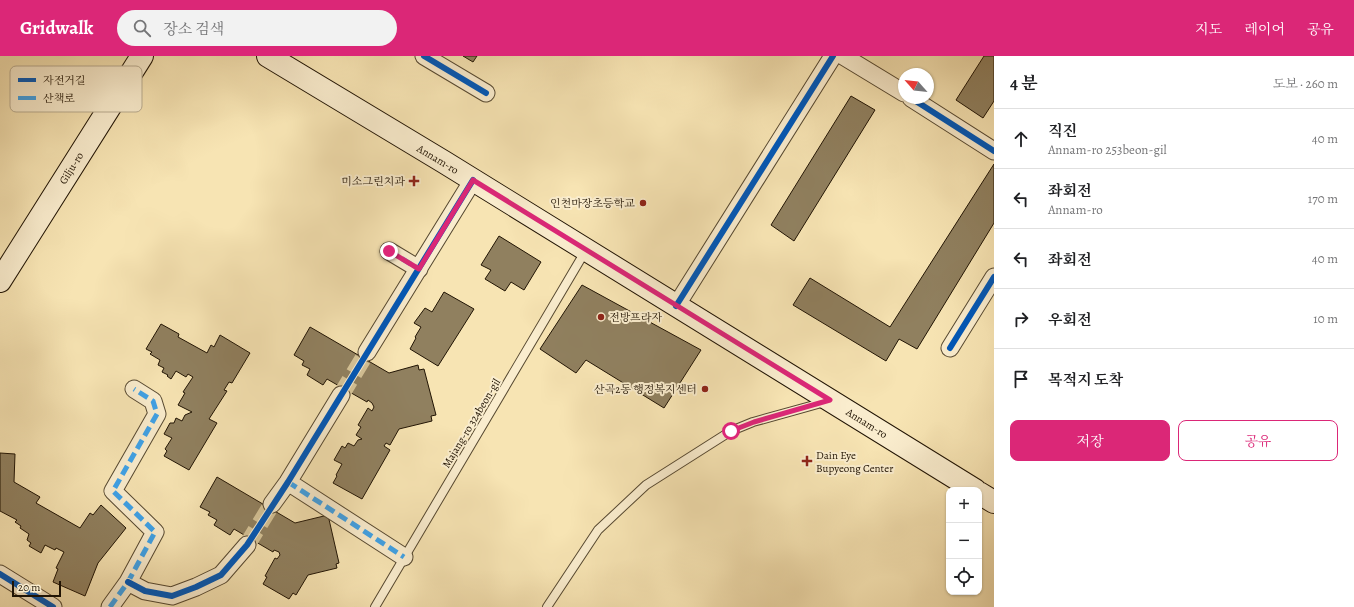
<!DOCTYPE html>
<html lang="ko">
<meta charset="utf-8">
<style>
:root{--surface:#fff;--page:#f2f2f2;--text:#202124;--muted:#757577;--line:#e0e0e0;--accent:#db2777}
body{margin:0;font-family:Alegreya,"Noto Serif KR",serif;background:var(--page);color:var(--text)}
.controls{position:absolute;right:12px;bottom:12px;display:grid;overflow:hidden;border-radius:8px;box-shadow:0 1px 3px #0004}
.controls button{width:36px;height:36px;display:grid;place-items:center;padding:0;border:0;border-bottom:1px solid var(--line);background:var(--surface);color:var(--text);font:20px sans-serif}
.compass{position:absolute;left:898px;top:12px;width:36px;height:36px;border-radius:50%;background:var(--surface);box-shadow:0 1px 3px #0004;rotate:297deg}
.scale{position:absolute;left:12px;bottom:10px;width:49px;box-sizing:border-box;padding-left:4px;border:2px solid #211404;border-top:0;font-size:11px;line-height:14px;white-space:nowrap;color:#211404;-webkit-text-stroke:3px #faedce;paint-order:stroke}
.stop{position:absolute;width:12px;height:12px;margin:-9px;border:3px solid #db2777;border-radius:50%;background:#fff}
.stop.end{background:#db2777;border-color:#fff;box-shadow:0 1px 4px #0008}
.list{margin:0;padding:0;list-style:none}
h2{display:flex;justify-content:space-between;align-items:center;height:52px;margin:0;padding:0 16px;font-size:17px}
h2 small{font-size:13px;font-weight:400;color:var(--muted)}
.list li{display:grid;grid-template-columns:26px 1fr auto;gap:12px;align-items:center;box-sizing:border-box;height:60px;padding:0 16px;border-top:1px solid var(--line)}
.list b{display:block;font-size:15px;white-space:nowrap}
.list p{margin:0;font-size:13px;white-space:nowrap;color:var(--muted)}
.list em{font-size:13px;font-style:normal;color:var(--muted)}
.actions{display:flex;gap:8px;padding:12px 16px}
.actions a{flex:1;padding:9px 0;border:1px solid var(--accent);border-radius:8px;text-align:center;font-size:14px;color:var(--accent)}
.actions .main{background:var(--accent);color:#fff}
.icon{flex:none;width:22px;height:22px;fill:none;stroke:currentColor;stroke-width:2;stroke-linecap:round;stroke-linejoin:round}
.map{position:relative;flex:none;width:994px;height:551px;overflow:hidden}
header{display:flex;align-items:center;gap:24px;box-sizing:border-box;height:56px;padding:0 20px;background:var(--accent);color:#fff}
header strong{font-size:19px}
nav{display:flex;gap:22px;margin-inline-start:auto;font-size:14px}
.search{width:280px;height:36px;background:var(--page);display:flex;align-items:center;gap:10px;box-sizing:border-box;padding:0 14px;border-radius:22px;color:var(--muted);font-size:15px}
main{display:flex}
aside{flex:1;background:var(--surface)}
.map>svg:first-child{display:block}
.building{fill:#90805f;stroke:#211404}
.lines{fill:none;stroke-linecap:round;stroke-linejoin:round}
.street-tunnel{stroke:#d7c599;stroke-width:17;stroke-dasharray:17 8;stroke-linecap:butt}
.lane-casing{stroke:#564830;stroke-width:10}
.street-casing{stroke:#564830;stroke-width:19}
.secondary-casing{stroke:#211404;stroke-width:24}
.lane{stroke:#faedce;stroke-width:8}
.street{stroke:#faedce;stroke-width:17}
.secondary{stroke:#faedce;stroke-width:22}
.quiet{stroke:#3ea2e9;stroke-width:5;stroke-dasharray:10 5;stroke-linecap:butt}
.cycleway-casing{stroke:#faedce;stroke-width:8}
.cycleway{stroke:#0057b8;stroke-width:6}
.route{stroke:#db2777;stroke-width:5}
.poi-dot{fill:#8f2418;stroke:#faedce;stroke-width:1.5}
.labels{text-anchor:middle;stroke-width:4;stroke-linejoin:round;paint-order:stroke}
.street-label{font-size:11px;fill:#211404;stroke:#faedce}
.poi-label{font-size:11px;fill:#211404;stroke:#faedce;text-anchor:end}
.key{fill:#faedce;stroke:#b9ac91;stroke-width:1}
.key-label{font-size:11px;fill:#211404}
</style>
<header>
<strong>Gridwalk</strong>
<div class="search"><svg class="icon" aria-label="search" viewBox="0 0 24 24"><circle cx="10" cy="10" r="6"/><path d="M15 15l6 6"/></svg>장소 검색</div>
<nav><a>지도</a><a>레이어</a><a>공유</a></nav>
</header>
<main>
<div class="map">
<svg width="994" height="551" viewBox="0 0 994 551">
<rect width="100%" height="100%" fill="#f7e4b3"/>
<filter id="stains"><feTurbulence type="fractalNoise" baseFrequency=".005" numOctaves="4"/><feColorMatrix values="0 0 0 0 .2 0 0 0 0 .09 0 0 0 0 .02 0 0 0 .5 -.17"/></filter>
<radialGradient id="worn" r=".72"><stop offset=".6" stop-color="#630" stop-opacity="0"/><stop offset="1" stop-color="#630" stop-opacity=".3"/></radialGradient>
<path class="building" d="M 463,0 L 477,0 L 473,6 Z
M 984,0 L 994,0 L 994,45 L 983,62 L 956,44 Z
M 851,40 L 875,54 L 794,185 L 771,169 Z
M 994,108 L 994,167 L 917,293 L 899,283 L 886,305 L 793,249 L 810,222 L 890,271 Z
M 499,180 L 541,206 L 524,234 L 511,226 L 505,235 L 485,223 L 491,214 L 481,209 Z
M 582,229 L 701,294 L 664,352 L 586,304 L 576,317 L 540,293 Z
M 444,236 L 474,253 L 438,310 L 410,293 L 416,282 L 415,281 L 421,271 L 414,267 L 425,252 L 432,256 Z
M 161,268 L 179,278 L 178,281 L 207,297 L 211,289 L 214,291 L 220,279 L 250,297 L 232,327 L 229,326 L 224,334 L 227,335 L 209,363 L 217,367 L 189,414 L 164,400 L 167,395 L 165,393 L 172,382 L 164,378 L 170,367 L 174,367 L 176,362 L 182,365 L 185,359 L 192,356 L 178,349 L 185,337 L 183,336 L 193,321 L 188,318 L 186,321 L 176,315 L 171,323 L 167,320 L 168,319 L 162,316 L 164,312 L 158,309 L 160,304 L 150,298 L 152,296 L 146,293 Z
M 310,271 L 389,317 L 418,309 L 419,314 L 424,313 L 436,359 L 431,360 L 432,365 L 399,373 L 390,389 L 386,387 L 384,390 L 390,394 L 362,443 L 333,427 L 337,420 L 336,419 L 342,408 L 334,404 L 342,390 L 345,392 L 348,387 L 354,390 L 358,384 L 362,383 L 356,379 L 361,371 L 358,369 L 368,352 L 372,355 L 374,351 L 372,347 L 368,344 L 367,346 L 327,323 L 323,329 L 307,319 L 310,313 L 302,309 L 304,305 L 294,299 Z
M 0,397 L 15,398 L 14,426 L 40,441 L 36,447 L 80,472 L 90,457 L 93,459 L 101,449 L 126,472 L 98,507 L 85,540 L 53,526 L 58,513 L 56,512 L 64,496 L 56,492 L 55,494 L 45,489 L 41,497 L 29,490 L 31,487 L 27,484 L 29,478 L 20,472 L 21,470 L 15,466 L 17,464 L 0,455 Z
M 217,421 L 295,467 L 328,459 L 339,507 L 336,508 L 337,512 L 308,519 L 296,539 L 293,537 L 289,543 L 263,528 L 267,521 L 265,520 L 275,502 L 277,503 L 280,499 L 279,496 L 274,494 L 273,496 L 234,473 L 230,479 L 214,469 L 217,464 L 208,459 L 210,456 L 200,451 Z"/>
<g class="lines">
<path class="street-tunnel" d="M 341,339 L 367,296
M 247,489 L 272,448"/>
<g class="lane-casing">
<path id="lane" d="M 375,551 L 586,194
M 547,551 L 598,474 L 646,429 L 731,375 L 753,366 L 825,346"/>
</g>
<g class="street-casing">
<path id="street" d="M 424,0 L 486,37
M 843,0 L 904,37
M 911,42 L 994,95
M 389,195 L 419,213
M 676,250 L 833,0
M 950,292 L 994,221
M 367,296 L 473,124
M 288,426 L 404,501
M 272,448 L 288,426 L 341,339
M 0,518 L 53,551
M 128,526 L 145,535 L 172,540 L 196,531 L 221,519 L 247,489
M 110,551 L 128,526 L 155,476 L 113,435 L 157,358 L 153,345 L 134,333"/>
</g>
<g class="secondary-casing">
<path id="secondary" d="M 268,0 L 444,106 L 975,434
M 0,225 L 142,0
M 979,437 L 994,446"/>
</g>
<use href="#lane" class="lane"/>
<use href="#street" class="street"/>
<use href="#secondary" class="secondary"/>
<path class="quiet" d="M 389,195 L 419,213
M 288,426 L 404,501
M 110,551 L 128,526 L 155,476 L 113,435 L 157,358 L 153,345 L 134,333"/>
<g class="cycleway-casing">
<path id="cycleway" d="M 424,0 L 486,37
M 911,42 L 994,95
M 676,250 L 833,0
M 950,292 L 994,221
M 0,518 L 53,551
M 128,526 L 145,535 L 172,540 L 196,531 L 221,519 L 247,489 L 288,426 L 473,124"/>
</g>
<use href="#cycleway" class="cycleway"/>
</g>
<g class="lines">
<path class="route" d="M 389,195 L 419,213 L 473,124 L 830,344 L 754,366 L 731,375"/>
</g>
<g class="poi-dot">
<path d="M412 119h4v4h4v4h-4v4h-4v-4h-4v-4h4z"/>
<circle cx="643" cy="147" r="4"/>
<circle cx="601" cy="261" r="4"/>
<circle cx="705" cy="333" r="4"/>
<path d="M805 399h4v4h4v4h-4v4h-4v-4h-4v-4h4z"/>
</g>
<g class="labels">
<g class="street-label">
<text transform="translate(438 103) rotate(31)" y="4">Annam-ro</text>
<text transform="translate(71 112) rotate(-58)" y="4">Gilju-ro</text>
<text transform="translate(471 367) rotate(-59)" y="4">Majang-ro 324beon-gil</text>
<text transform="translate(867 367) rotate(32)" y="4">Annam-ro</text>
</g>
<g class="poi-label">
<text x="405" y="129">미소그린치과</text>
<text x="635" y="151">인천마장초등학교</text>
<text x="609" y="265" text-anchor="start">전방프라자</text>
<text x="697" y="337">산곡2동 행정복지센터</text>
<text x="816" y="403" text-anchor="start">Dain Eye<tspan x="816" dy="13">Bupyeong Center</tspan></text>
</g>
</g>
<rect x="10" y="10" width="132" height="46" rx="6" class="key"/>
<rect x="18" y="22" width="18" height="4" fill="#0057b8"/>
<rect x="18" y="40" width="18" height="4" fill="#3ea2e9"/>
<g class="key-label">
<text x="43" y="28">자전거길</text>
<text x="43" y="46">산책로</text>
</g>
<rect width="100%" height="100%" filter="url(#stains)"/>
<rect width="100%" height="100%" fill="url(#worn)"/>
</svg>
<div class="controls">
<button>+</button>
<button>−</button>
<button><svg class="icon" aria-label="locate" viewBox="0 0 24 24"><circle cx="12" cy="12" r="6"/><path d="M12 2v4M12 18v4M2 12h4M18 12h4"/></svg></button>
</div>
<svg class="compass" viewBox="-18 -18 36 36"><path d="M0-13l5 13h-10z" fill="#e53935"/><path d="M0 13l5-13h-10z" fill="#757577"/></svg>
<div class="scale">20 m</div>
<div class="stop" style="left:731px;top:375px"></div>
<div class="stop end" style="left:389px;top:195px"></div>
</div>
<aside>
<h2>4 분<small>도보 · 260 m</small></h2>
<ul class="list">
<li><svg class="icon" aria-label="ahead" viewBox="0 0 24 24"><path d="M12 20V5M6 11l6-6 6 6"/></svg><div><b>직진</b><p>Annam-ro 253beon-gil</p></div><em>40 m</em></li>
<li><svg class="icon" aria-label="left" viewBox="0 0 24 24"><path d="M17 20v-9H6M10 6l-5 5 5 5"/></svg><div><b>좌회전</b><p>Annam-ro</p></div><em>170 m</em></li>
<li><svg class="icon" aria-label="left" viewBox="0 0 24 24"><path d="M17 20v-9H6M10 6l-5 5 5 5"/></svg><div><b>좌회전</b></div><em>40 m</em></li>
<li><svg class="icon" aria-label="right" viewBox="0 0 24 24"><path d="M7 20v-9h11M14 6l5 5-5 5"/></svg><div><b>우회전</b></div><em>10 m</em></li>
<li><svg class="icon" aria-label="arrive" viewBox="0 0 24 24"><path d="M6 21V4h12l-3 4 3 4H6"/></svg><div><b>목적지 도착</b></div></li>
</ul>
<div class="actions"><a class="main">저장</a><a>공유</a></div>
</aside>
</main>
